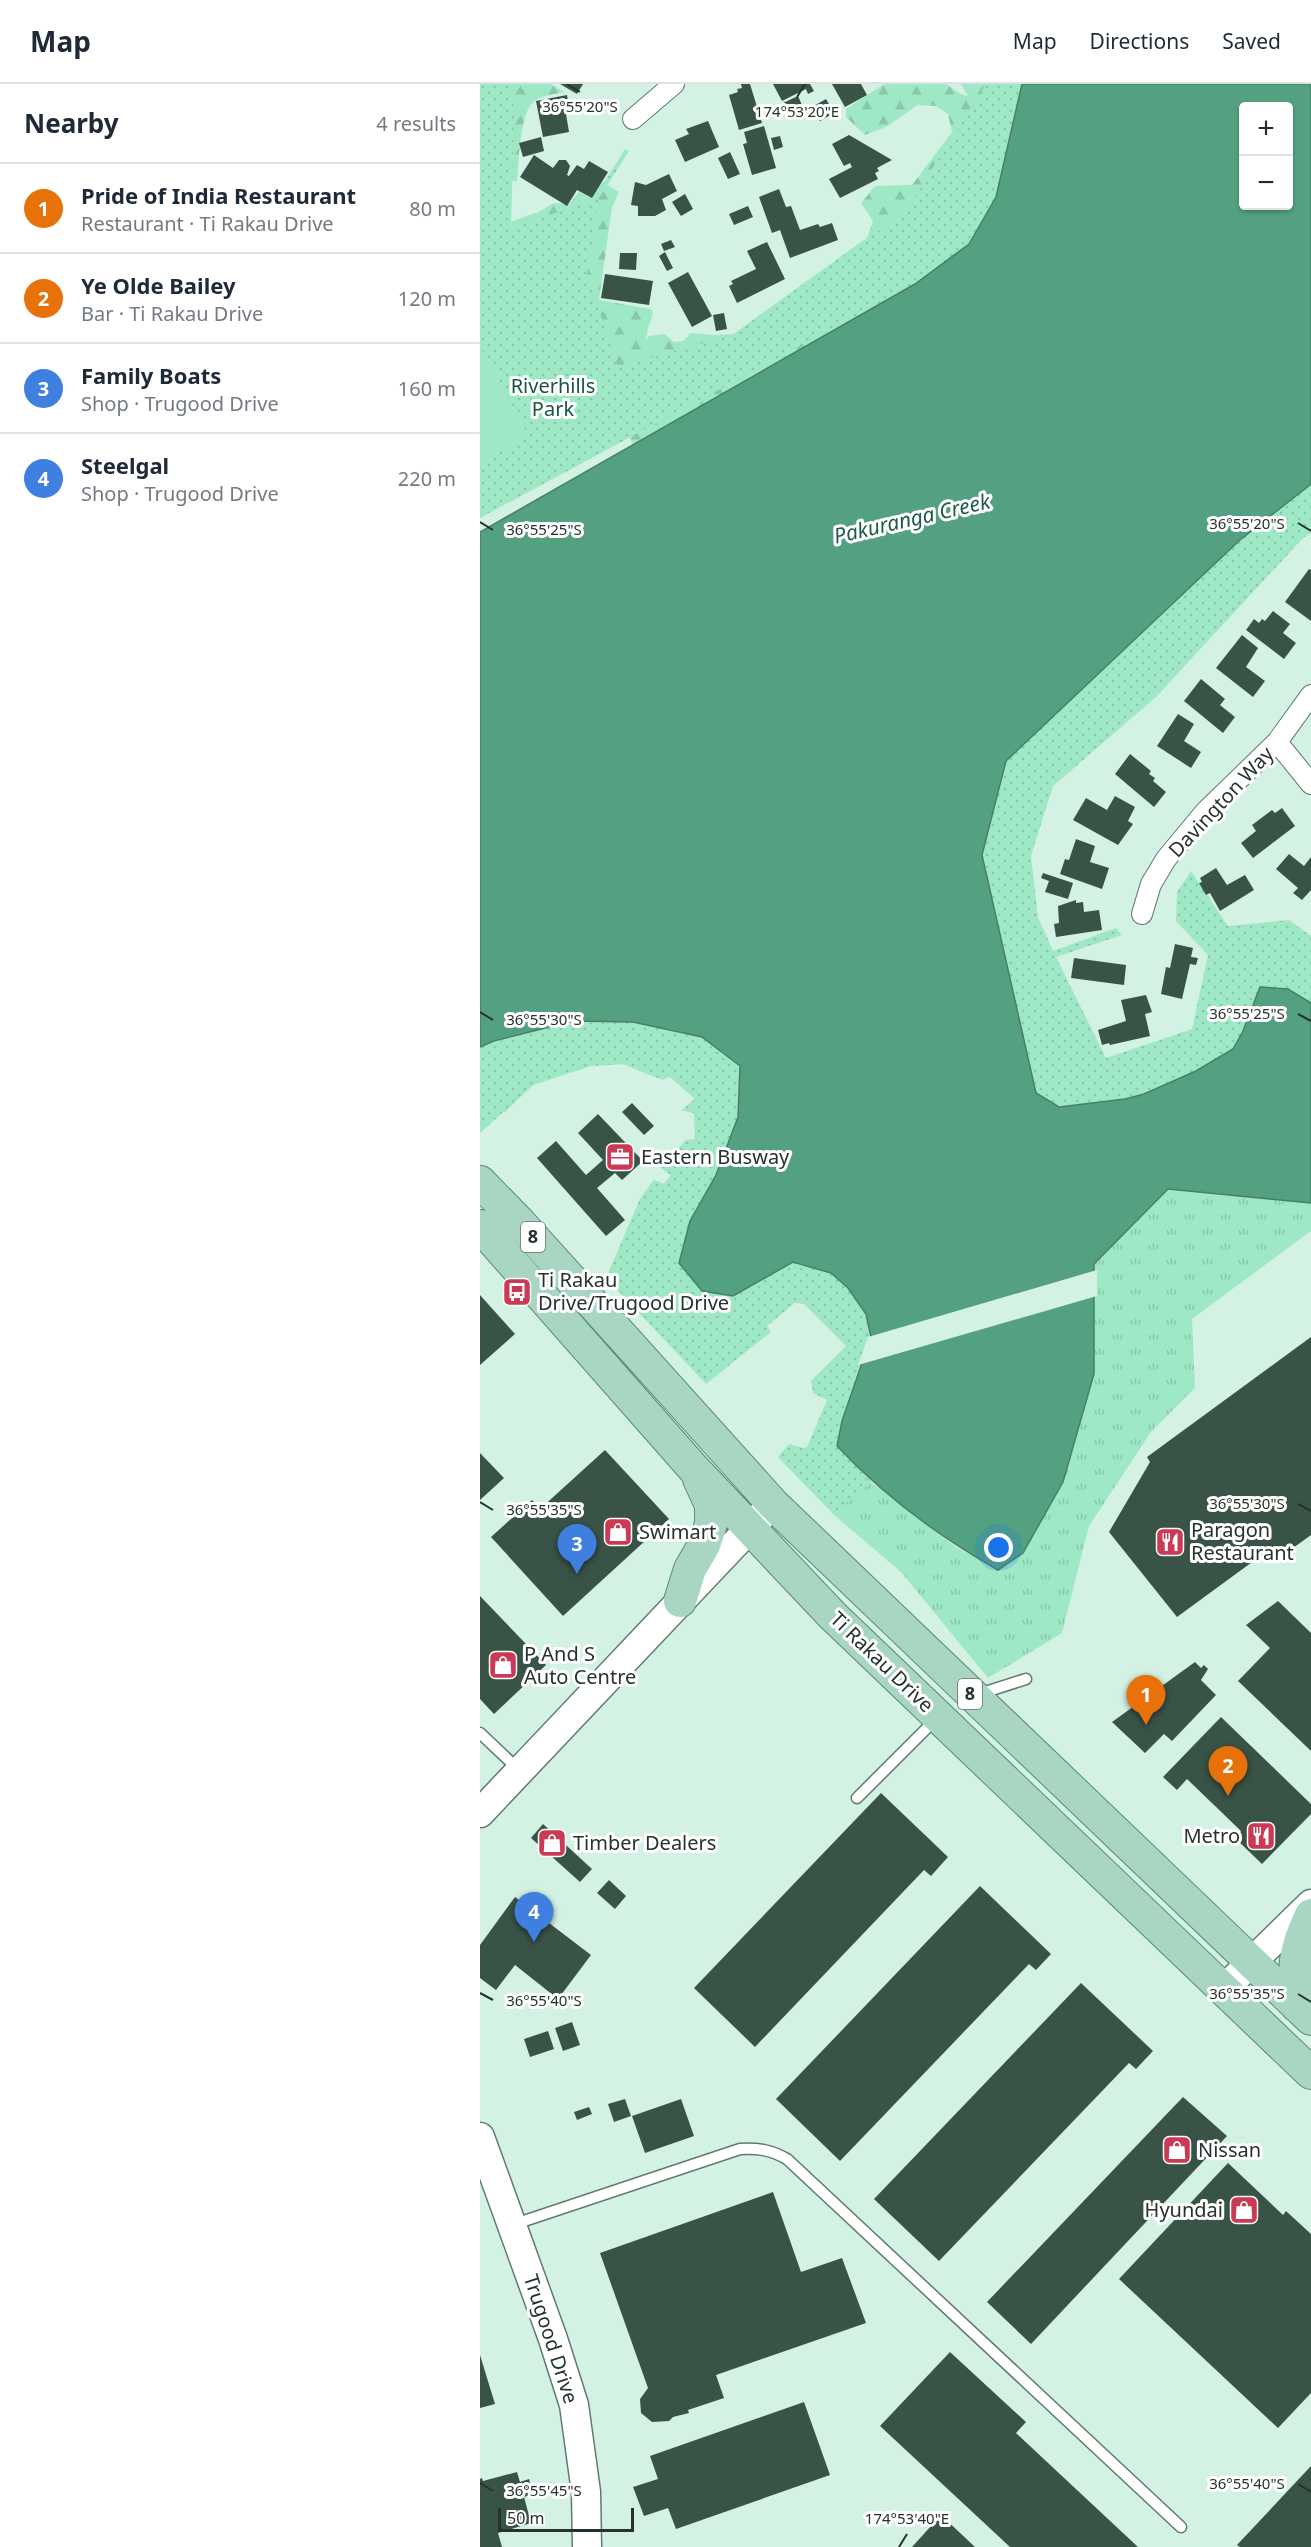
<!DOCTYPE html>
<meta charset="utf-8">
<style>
:root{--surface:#fff;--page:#f6f6f7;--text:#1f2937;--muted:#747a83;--line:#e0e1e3;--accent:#ca3a55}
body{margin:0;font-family:"Noto Sans",sans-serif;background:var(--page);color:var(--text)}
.controls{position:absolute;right:18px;top:18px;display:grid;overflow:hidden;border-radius:6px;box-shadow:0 2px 4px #0004}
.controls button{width:54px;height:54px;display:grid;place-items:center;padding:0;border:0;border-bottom:2px solid var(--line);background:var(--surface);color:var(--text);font:30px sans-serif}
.scale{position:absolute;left:18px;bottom:15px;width:136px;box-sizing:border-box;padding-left:6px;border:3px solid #26322c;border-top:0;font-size:16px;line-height:21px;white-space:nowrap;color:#26322c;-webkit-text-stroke:4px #fff;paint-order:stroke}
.you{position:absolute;left:519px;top:1464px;width:21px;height:21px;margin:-15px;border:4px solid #fff;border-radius:50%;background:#1a73e8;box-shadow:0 0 0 9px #1a73e833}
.badge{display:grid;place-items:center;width:39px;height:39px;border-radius:50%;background:var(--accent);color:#fff;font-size:20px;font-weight:700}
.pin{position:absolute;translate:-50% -50px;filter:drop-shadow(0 2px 3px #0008)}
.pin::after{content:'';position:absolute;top:32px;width:21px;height:18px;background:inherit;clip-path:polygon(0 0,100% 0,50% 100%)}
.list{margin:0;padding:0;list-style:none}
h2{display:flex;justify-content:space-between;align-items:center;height:78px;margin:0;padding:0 24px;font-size:26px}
h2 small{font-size:20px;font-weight:400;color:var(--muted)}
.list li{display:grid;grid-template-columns:39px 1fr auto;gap:18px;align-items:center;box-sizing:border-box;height:90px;padding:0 24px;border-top:2px solid var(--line)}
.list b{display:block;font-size:22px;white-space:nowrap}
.list p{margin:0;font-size:20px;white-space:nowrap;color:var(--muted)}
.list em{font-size:20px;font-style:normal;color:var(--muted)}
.map{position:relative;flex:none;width:831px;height:2463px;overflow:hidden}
header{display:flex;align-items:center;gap:36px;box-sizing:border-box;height:84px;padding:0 30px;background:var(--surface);border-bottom:2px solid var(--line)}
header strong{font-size:28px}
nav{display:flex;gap:33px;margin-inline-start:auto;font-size:21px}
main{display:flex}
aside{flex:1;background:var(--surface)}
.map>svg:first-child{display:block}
.grass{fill:url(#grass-tufts)}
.forest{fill:url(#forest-firs)}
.park{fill:url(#park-dots)}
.pitch{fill:#9fe8c6}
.water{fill:#53a180;stroke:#468067;stroke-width:1.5;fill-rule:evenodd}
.pier{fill:#d4f2e3}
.building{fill:#3a5347}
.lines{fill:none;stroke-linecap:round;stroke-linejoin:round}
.lane-casing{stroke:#607a6d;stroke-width:13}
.street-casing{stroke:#607a6d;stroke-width:22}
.secondary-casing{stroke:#607a6d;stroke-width:31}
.primary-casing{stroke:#558b73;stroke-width:34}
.lane{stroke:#fff;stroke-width:10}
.street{stroke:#fff;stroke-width:20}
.secondary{stroke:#fff;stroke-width:28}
.primary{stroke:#a9d6c2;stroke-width:32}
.ticks{fill:none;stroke:#26322c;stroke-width:2}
.labels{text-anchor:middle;stroke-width:6;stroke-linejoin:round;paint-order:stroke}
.shield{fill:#fff;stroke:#67706b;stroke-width:1.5}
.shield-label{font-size:18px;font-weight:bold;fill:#26322c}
.park-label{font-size:20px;fill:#18553e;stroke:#fff}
.street-label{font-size:20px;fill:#26322c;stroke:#fff}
.poi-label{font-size:20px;fill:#26322c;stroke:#fff;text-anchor:start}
.water-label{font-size:21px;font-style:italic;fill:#1f5c44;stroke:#fff}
.ticks-label{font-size:15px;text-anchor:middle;fill:#26322c;stroke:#fff;stroke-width:6;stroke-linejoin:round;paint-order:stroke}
</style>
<header>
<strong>Map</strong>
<nav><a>Map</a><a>Directions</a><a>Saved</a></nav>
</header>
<main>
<aside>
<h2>Nearby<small>4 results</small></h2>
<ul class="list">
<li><span class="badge" style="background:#e8710a">1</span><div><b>Pride of India Restaurant</b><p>Restaurant · Ti Rakau Drive</p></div><em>80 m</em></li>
<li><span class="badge" style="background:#e8710a">2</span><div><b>Ye Olde Bailey</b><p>Bar · Ti Rakau Drive</p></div><em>120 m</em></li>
<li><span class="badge" style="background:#3f7fe0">3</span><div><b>Family Boats</b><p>Shop · Trugood Drive</p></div><em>160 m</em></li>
<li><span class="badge" style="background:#3f7fe0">4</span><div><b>Steelgal</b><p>Shop · Trugood Drive</p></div><em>220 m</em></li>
</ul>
</aside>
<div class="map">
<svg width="831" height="2463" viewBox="0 0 831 2463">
<defs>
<pattern id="grass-tufts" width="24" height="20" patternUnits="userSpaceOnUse" patternTransform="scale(1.5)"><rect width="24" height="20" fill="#9fe8c6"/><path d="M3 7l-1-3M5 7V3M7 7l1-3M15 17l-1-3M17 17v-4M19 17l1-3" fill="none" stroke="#89c7aa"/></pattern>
<pattern id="forest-firs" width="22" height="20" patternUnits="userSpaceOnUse" patternTransform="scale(1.5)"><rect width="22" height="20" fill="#9fe8c6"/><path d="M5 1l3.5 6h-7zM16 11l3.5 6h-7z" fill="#89c7aa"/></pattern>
<pattern id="park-dots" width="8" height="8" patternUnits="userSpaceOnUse" patternTransform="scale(1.5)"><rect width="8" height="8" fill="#9fe8c6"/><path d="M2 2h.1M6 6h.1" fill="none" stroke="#89c7aa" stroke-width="1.8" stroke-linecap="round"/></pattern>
</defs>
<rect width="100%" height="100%" fill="#d4f2e3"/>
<path class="grass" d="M 153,938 L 368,1204 L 391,1398 L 476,1463 L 518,1486 L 614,1290 L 614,1180 L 688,1105 L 831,1119 L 831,1147 L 712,1235 L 715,1304 L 671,1348 L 609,1442 L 582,1549 L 508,1594 L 421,1488 L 353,1430 L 320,1388 L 346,1337 L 372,1251 L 365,1236 L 166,1126 L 160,1115 L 174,1096 L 184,1100 L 191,1091 L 181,1084 L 206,1056 L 215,1056 L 214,1029 L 202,1026 L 215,1015 L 189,992 L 183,996 L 143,980 L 111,982 L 53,1001 L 24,1029 L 0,962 Z"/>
<path class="forest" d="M 0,0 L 71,0 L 84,8 C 75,10 64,11 56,16 C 39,25 39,79 37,98 L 24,94 Z
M 404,0 L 466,0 L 481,10 L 488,12 L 481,0 L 542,0 L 435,200 L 153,361 L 134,320 L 68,197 L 27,139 C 36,136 46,132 56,129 C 71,123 68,116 88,121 L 99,108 L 110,113 L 123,98 L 139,108 L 132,123 L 119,216 L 171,225 L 173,230 L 168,244 L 166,256 L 169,252 L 185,250 L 194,258 L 203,257 L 211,249 L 233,251 L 262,250 L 385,160 L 393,137 L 381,119 L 395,102 L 432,101 L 472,48 L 468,30 L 456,22 L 438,21 L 406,43 L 385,51 L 366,33 L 366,25 Z"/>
<path class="park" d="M 0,0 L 31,0 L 34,29 L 31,144 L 113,116 L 145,65 L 149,67 L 119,114 L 107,191 L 138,283 L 252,251 L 381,158 L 422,132 L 506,0 L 542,0 L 516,113 L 489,160 L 435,200 L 0,434 Z
M 831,400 L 831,449 L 823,454 L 676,613 L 573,702 L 551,772 L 558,833 L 573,867 L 636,844 L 642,851 L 576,873 L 626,974 L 712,945 L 728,871 L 696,837 L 697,808 L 711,787 L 748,842 L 809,836 L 831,852 L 831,919 L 808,905 L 780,903 L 763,947 L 753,965 L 716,987 L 664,1010 L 645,1015 L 580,1023 L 556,1009 L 502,771 L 526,677 L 760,456 Z
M 93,937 L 153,938 L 222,953 L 260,982 L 258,1033 L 236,1091 L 210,1137 L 287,1192 L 313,1178 L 351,1189 L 368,1204 L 386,1230 L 391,1253 L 362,1337 L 357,1362 L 391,1398 L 353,1430 L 298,1373 L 309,1360 L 323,1364 L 327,1363 L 347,1316 L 333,1309 L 331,1297 L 366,1262 L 324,1220 L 315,1219 L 287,1242 L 291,1248 L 226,1300 L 126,1194 L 160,1115 L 174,1096 L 184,1100 L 191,1091 L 181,1084 L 206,1056 L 215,1055 L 214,1029 L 202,1026 L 215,1015 L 189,992 L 183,996 L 143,980 L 110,982 L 53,1001 L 0,1049 L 0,962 Z"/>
<path class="pitch" d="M 0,262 L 49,353 L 0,378 Z"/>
<path class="water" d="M 542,0 L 831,0 L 831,400 L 760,456 L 526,677 L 502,771 L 556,1009 L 579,1023 L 645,1015 L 664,1010 L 716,987 L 753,965 L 763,947 L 780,903 L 808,905 L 831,919 L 831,1119 L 688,1105 L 614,1180 L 614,1290 L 583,1398 L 543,1469 L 518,1486 C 458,1452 404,1412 357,1362 L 362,1337 L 391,1253 L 386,1230 L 368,1204 L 351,1189 L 313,1178 L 253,1212 L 222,1207 L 199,1179 L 210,1137 L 236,1091 L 258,1033 L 260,982 L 222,953 L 153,938 L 93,937 L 14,957 L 0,963 L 0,448 L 435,200 L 489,160 L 516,113 ZM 764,22 L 808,22 L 808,122 L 764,122 Z"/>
<path class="pier" d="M 617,1186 L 617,1212 L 378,1281 L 388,1253 Z"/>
<path class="building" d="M 80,0 L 103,0 L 97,10 Z
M 261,0 L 270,0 L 282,39 L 259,46 L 249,11 L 258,8 L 257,5 L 262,4 Z
M 293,0 L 330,0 L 334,7 L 328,10 L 326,5 L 302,17 Z
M 352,0 L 381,0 L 387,11 L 365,23 Z
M 87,11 L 90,30 L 86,30 L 89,48 L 63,53 L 56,17 Z
M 318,12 L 325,28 L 310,35 L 303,19 Z
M 346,15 L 354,29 L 340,37 L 332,23 Z
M 228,37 L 239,63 L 205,78 L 195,56 L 209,50 L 206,45 Z
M 284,42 L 296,84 L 272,91 L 263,60 L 267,59 L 264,48 Z
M 369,51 L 412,76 L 397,84 L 399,87 L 395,89 L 398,95 L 360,114 L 349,95 L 372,83 L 370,79 L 364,82 L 352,60 Z
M 300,52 L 303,63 L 294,66 L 291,54 Z
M 61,53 L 64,67 L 43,73 L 39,59 Z
M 250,68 L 260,90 L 248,95 L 238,74 Z
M 54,71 L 73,84 L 79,76 L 86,76 L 90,82 L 87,91 L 89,92 L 97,81 L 104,85 L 109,77 L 128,88 L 112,114 L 97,106 L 87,122 L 40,93 Z
M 189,90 L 197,107 L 182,115 L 186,126 L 175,132 L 158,132 L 158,122 L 151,121 L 155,98 L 166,101 Z
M 299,105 L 306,123 L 311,122 L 320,146 L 338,140 L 340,143 L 352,139 L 358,156 L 310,174 L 300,146 L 292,149 L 279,113 Z
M 205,110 L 213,125 L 201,132 L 192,118 Z
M 268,122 L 273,133 L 254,141 L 249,130 Z
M 191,156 L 195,163 L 184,167 L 181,160 Z
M 287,158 L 305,195 L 257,219 L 249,202 L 253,200 L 251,197 L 276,185 L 267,167 Z
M 185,168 L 193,184 L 187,187 L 179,172 Z
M 140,169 L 157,169 L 156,186 L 139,185 Z
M 208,188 L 232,232 L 212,243 L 188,199 Z
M 125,190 L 173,197 L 169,221 L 121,214 Z
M 244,229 L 247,245 L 236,247 L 233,231 Z
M 829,485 L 831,486 L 831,537 L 805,518 Z
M 793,527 L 810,540 L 803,549 L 816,559 L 804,575 L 766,546 L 774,535 L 779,539 L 782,535 L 785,537 Z
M 762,551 L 778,564 L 766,583 L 785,597 L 773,613 L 736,584 Z
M 721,595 L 745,615 L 740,621 L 755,633 L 743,649 L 704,617 Z
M 698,630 L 714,640 L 704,657 L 721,668 L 711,684 L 677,662 Z
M 650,670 L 671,687 L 669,690 L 675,694 L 673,697 L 686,708 L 674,723 L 635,690 Z
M 635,712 L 655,723 L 648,737 L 653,740 L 638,761 L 593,736 L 606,714 L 627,726 Z
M 802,724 L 815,742 L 773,774 L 761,759 L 776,747 L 772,741 L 792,726 L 795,729 Z
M 596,755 L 615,762 L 610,778 L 629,784 L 622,805 L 580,790 L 585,775 L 589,776 Z
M 809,770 L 824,782 L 831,773 L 831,806 L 822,816 L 813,809 L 818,804 L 796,785 Z
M 736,784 L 747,801 L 765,791 L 774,806 L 740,827 L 730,809 L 726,811 L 719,799 L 722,798 L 720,794 Z
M 563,789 L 593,799 L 588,815 L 565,808 L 569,797 L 561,794 Z
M 596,816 L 596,819 L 603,818 L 604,828 L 619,826 L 622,846 L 576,853 L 574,840 L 579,839 L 578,822 Z
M 695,860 L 713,864 L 711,873 L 718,874 L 716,881 L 710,880 L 702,915 L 681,910 L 686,883 L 690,884 Z
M 594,874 L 646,881 L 644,901 L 591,894 Z
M 666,911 L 672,928 L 665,930 L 670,952 L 630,961 L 629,959 L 622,961 L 618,946 L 646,937 L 641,916 Z
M 152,1019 L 174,1042 L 164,1051 L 142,1028 Z
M 118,1030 L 163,1077 L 142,1096 L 135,1089 L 117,1104 L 145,1136 L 126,1152 L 57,1074 L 76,1057 L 106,1091 L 123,1076 L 98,1049 Z
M 0,1211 L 35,1250 L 0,1281 Z
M 831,1253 L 831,1451 L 802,1472 L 794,1462 L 697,1533 L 629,1448 L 670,1378 L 667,1373 Z
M 125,1366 L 189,1435 L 83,1532 L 11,1453 L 52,1416 L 60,1425 Z
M 0,1369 L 24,1394 L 0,1416 Z
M 0,1512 L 66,1581 L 14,1630 L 0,1615 Z
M 798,1517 L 831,1549 L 831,1667 L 758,1597 L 790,1564 L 766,1541 Z
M 715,1578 L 721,1584 L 724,1581 L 728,1585 L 721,1596 L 736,1611 L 692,1657 L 684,1650 L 665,1669 L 632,1638 Z
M 741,1633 L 831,1720 L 831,1730 L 782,1780 L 755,1754 L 761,1747 L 707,1695 L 697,1706 L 683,1693 Z
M 401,1709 L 468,1773 L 451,1792 L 444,1786 L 275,1963 L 214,1904 Z
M 63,1740 L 112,1785 L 100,1798 L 51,1754 Z
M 129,1796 L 146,1812 L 135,1825 L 117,1809 Z
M 500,1802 L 571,1870 L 556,1886 L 549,1880 L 360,2077 L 296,2015 Z
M 35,1813 L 111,1871 L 78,1915 L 35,1881 L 16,1906 L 0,1894 L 0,1861 Z
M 601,1899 L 673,1967 L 656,1985 L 649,1979 L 459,2177 L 394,2115 Z
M 92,1938 L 100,1961 L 83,1967 L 75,1944 Z
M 68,1947 L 74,1965 L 50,1973 L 44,1955 Z
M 703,2013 L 747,2052 L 551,2260 L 507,2218 Z
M 145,2015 L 151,2032 L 134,2038 L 128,2020 Z
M 201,2015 L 214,2052 L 165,2069 L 152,2032 Z
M 109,2023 L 112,2030 L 97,2036 L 94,2028 Z
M 748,2079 L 803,2131 L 806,2127 L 831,2150 L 831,2309 L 798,2344 L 639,2195 Z
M 293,2108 L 321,2188 L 362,2174 L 386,2239 L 236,2291 L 244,2314 L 208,2326 L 209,2329 L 193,2333 L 189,2337 L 172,2338 L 161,2329 L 160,2315 L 168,2304 L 120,2169 Z
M 470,2268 L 546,2338 L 536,2349 L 658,2463 L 530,2463 L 400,2342 Z
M 0,2271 L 15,2320 L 0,2324 Z
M 324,2318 L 350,2391 L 196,2445 L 188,2424 L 164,2432 L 153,2403 L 178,2395 L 170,2372 Z
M 831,2382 L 831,2463 L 760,2463 L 757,2461 Z
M 37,2388 L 40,2398 L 49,2395 L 53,2410 L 44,2413 L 51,2439 L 18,2449 L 22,2463 L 0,2463 L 0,2395 L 2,2394 L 3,2397 Z
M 461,2431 L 495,2463 L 432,2463 Z"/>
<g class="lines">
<g class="lane-casing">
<path id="lane" d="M 499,1610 L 546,1595
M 0,1649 L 39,1686
M 377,1714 L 456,1635
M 32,2141 L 260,2065 C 279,2064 291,2066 307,2075 L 701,2443"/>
</g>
<g class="street-casing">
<path id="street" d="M 153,35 L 194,0
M 797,658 L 831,700
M 662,830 L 671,800 L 686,775 L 725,728 L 797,658 L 831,611"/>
</g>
<g class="secondary-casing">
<path id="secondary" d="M 0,1729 L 285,1428
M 744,1905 L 831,1820
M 0,2053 L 73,2255 L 94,2321 L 106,2408 L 107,2463"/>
</g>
<g class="primary-casing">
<path id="primary" d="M 0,1098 L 41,1140 L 293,1420 L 831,1935
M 0,1142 L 214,1385 L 352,1531 L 831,1989
M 200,1517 L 210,1485 L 224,1461 L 231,1440 L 231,1421 L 219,1395
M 817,1922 C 814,1882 813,1868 831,1831"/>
</g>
<use href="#lane" class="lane"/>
<use href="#street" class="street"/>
<use href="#secondary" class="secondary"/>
<use href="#primary" class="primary"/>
</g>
<path class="ticks" d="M 87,0 L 100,8M 317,13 L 325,0M 0,438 L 13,446M 818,439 L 831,447M 0,928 L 13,936M 818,930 L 831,937M 0,1418 L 13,1426M 818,1420 L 831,1427M 0,1909 L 13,1916M 818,1910 L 831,1918M 0,2399 L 13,2407M 818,2400 L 831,2408M 419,2463 L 427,2450"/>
<defs>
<g id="office-square" transform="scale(1.5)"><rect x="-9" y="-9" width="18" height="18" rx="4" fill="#ca3a55" stroke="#fff"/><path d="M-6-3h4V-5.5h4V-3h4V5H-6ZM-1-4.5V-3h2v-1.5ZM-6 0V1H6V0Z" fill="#fff"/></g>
<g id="bus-square" transform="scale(1.5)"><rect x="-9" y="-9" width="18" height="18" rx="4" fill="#ca3a55" stroke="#fff"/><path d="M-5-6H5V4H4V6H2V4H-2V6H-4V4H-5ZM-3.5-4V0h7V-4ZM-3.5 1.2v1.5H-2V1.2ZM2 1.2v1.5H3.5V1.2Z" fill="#fff"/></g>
<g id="shop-square" transform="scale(1.5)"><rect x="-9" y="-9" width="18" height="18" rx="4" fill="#ca3a55" stroke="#fff"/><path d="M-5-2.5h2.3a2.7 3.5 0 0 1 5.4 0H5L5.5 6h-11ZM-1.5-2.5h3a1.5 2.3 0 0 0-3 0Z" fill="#fff"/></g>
<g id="restaurant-square" transform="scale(1.5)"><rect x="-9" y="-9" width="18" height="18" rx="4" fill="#ca3a55" stroke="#fff"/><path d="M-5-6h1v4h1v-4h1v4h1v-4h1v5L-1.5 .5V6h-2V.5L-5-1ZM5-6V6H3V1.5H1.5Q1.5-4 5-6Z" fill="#fff"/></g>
</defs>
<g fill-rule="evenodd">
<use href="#office-square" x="140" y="1073"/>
<use href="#bus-square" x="37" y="1208"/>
<use href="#shop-square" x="138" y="1448"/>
<use href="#restaurant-square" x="690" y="1458"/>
<use href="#shop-square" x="23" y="1581"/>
<use href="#restaurant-square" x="781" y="1752"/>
<use href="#shop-square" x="72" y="1759"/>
<use href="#shop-square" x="697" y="2066"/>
<use href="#shop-square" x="764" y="2126"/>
</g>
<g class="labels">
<g class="shield">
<rect x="41" y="1138" width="24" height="30" rx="4.5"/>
<rect x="478" y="1595" width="24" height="30" rx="4.5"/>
</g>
<g class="shield-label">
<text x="53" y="1159">8</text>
<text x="490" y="1616">8</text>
</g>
<g class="park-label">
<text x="73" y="309">Riverhills<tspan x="73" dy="23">Park</tspan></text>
</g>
<g class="street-label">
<text transform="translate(741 718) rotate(-47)" y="7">Davington Way</text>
<text transform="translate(402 1578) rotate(44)" y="7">Ti Rakau Drive</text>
<text transform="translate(71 2255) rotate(72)" y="7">Trugood Drive</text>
</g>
<g class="poi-label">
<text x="161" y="1080">Eastern Busway</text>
<text x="58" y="1203">Ti Rakau<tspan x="58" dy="23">Drive/Trugood Drive</tspan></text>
<text x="711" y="1453">Paragon<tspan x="711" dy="23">Restaurant</tspan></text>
<text x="159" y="1455">Swimart</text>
<text x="44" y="1577">P And S<tspan x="44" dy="23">Auto Centre</tspan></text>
<text x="760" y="1759" text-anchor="end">Metro</text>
<text x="93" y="1766">Timber Dealers</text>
<text x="718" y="2073">Nissan</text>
<text x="743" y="2133" text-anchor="end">Hyundai</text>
</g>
<g class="water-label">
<text transform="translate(432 435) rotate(-13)" y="7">Pakuranga Creek</text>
</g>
</g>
<g class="ticks-label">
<text x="100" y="28">36°55'20"S</text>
<text x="317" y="33">174°53'20"E</text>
<text x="767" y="445">36°55'20"S</text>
<text x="64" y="451">36°55'25"S</text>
<text x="767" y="935">36°55'25"S</text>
<text x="64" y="941">36°55'30"S</text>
<text x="767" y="1425">36°55'30"S</text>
<text x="64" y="1431">36°55'35"S</text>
<text x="767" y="1915">36°55'35"S</text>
<text x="64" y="1922">36°55'40"S</text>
<text x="767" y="2405">36°55'40"S</text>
<text x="64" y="2412">36°55'45"S</text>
<text x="427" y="2440">174°53'40"E</text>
</g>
</svg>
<div class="controls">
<button>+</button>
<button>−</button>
</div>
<div class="scale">50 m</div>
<div class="you"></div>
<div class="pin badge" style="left:666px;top:1641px;background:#e8710a">1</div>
<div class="pin badge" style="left:748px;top:1712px;background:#e8710a">2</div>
<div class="pin badge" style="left:97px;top:1490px;background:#3f7fe0">3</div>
<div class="pin badge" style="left:54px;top:1858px;background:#3f7fe0">4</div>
</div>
</main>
